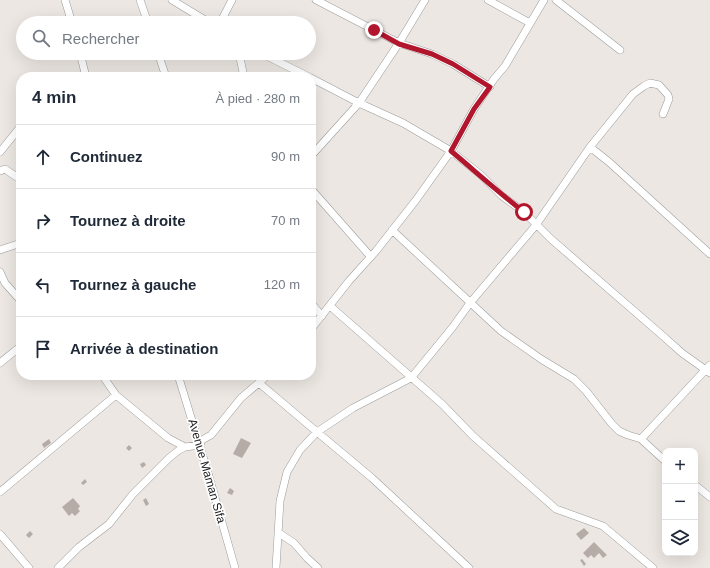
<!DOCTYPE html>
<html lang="fr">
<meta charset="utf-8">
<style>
:root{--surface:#fff;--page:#f2f2f3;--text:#1f2937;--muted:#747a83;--line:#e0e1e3}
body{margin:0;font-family:Arial,sans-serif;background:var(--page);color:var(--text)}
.controls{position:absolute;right:12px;bottom:12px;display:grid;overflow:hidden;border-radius:8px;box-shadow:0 4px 16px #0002}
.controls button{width:36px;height:36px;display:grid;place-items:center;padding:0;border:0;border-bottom:1px solid var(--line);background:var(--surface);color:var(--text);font:20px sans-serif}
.stop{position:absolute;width:12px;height:12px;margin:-9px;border:3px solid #b1162d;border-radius:50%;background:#fff}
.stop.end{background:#b1162d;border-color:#fff;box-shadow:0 1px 4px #0008}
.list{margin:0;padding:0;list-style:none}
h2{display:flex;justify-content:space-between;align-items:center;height:52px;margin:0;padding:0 16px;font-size:17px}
h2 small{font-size:13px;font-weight:400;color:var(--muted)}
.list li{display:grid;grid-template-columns:26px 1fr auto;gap:12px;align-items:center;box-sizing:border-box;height:64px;padding:0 16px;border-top:1px solid var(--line)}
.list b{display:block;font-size:15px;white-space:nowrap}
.list em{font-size:13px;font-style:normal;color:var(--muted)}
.icon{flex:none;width:22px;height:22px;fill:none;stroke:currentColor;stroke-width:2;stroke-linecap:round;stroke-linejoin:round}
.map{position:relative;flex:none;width:710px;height:568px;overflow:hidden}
.search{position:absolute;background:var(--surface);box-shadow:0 4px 16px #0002;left:16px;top:16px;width:300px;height:44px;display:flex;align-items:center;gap:10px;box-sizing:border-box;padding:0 14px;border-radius:22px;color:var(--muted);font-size:15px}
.panel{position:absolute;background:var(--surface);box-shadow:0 4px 16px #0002;left:16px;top:72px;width:300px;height:308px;border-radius:16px}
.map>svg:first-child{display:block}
.building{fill:#b5aca8}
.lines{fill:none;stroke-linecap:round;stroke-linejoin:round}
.minor-casing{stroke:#9c9c9c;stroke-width:8}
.minor{stroke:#fff;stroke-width:7}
.route{stroke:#b1162d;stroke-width:5}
.labels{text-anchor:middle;stroke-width:3.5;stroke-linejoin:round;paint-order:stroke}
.street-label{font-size:12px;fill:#1b1b1b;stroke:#fff}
</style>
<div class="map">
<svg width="710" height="568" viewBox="0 0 710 568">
<rect width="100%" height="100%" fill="#ece7e2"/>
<path class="building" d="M 241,438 L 251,443 L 242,458 L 233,454 Z
M 49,439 L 51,443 L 44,448 L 42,444 Z
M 129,445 L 132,448 L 129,451 L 126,448 Z
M 144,462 L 146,465 L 142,468 L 140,464 Z
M 85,479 L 87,482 L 83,485 L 81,483 Z
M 230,488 L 234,491 L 232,495 L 227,493 Z
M 73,498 L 80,506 L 78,509 L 80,511 L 75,516 L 72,513 L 69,516 L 62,507 Z
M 146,498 L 149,504 L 146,506 L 143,500 Z
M 584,528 L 589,533 L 581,540 L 576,534 Z
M 30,531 L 33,534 L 29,538 L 26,535 Z
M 594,542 L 607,555 L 603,558 L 599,553 L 594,558 L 591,555 L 588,558 L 583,553 Z
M 582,559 L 586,564 L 584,566 L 580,560 Z"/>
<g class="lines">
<g class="minor-casing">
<path id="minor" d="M 65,0 L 72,23
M 140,0 L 148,23
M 172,0 L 210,23
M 316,0 L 399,43 L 432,54 L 453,64 L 490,87
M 488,0 L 530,23
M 556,0 L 620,50
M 220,23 L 232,0
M 80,53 L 86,77
M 158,53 L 166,77
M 239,53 L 244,77
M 261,53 L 309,77
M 311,78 L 359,103 L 403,123 L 451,151 L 481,175 L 502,196 L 524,212 L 551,239 L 663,336 L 682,353 L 710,373
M 590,147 L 609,162 L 710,254
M 0,152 L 21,126
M 311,156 L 359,103 L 399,43 L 425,0
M 0,171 L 5,169 L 21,180
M 311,189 L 371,257
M 392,230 L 501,331 L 541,359 L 574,379 L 586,391 L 612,424 L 619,431 L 628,435 L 641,439 L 665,461
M 0,250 L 21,243
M 0,272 L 5,283 L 21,301
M 311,303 L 322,316
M 330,306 L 442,404 L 473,436 L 556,509 L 603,526 L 653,568
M 311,329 L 349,281 L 376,251 L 416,200 L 451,151 L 474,109 L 494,79 L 505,66 L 544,0
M 0,363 L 21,346
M 102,375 L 116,395 L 168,438 L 185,447
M 178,375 L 208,473 L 235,568
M 259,383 L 317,432 L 372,478 L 469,568
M 641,439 L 710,365
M 695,485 L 710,497
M 0,492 L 116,395
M 279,533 L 294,543 L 307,558 L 318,568
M 0,534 L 29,568
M 58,568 L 79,547 L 109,524 L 133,494 L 169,458 L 179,450 L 185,447 L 200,445 L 202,440 L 211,435 L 241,398 L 268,375
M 276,568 L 280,501 L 287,472 L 300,450 L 317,432 L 353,408 L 411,378 L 452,328 L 470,303 L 536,225 L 590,147 L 633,94 L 644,86 L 650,83 L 659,85 L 668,95 L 669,99 L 663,114"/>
</g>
<use href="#minor" class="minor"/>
</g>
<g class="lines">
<path class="route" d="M 374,30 L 399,44 L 432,54 L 453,64 L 490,87 L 474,109 L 451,151 C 475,171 498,192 524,212"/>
</g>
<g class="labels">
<g class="street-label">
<text transform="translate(207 471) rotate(74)" y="4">Avenue Maman Sifa</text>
</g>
</g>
</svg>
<div class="controls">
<button>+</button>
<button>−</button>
<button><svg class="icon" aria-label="layers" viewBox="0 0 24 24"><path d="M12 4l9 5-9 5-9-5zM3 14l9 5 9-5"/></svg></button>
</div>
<div class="stop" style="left:524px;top:212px"></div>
<div class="stop end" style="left:374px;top:30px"></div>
<div class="search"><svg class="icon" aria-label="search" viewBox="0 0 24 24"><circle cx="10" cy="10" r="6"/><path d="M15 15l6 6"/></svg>Rechercher</div>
<section class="panel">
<h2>4 min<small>À pied · 280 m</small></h2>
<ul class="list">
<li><svg class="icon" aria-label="ahead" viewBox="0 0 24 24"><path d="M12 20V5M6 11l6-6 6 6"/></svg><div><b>Continuez</b></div><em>90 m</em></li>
<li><svg class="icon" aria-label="right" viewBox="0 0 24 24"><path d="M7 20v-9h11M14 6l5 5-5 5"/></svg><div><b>Tournez à droite</b></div><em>70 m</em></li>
<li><svg class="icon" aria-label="left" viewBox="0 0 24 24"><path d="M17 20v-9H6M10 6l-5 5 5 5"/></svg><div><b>Tournez à gauche</b></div><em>120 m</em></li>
<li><svg class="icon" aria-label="arrive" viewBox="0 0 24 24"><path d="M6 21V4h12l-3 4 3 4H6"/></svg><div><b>Arrivée à destination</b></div></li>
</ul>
</section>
</div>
